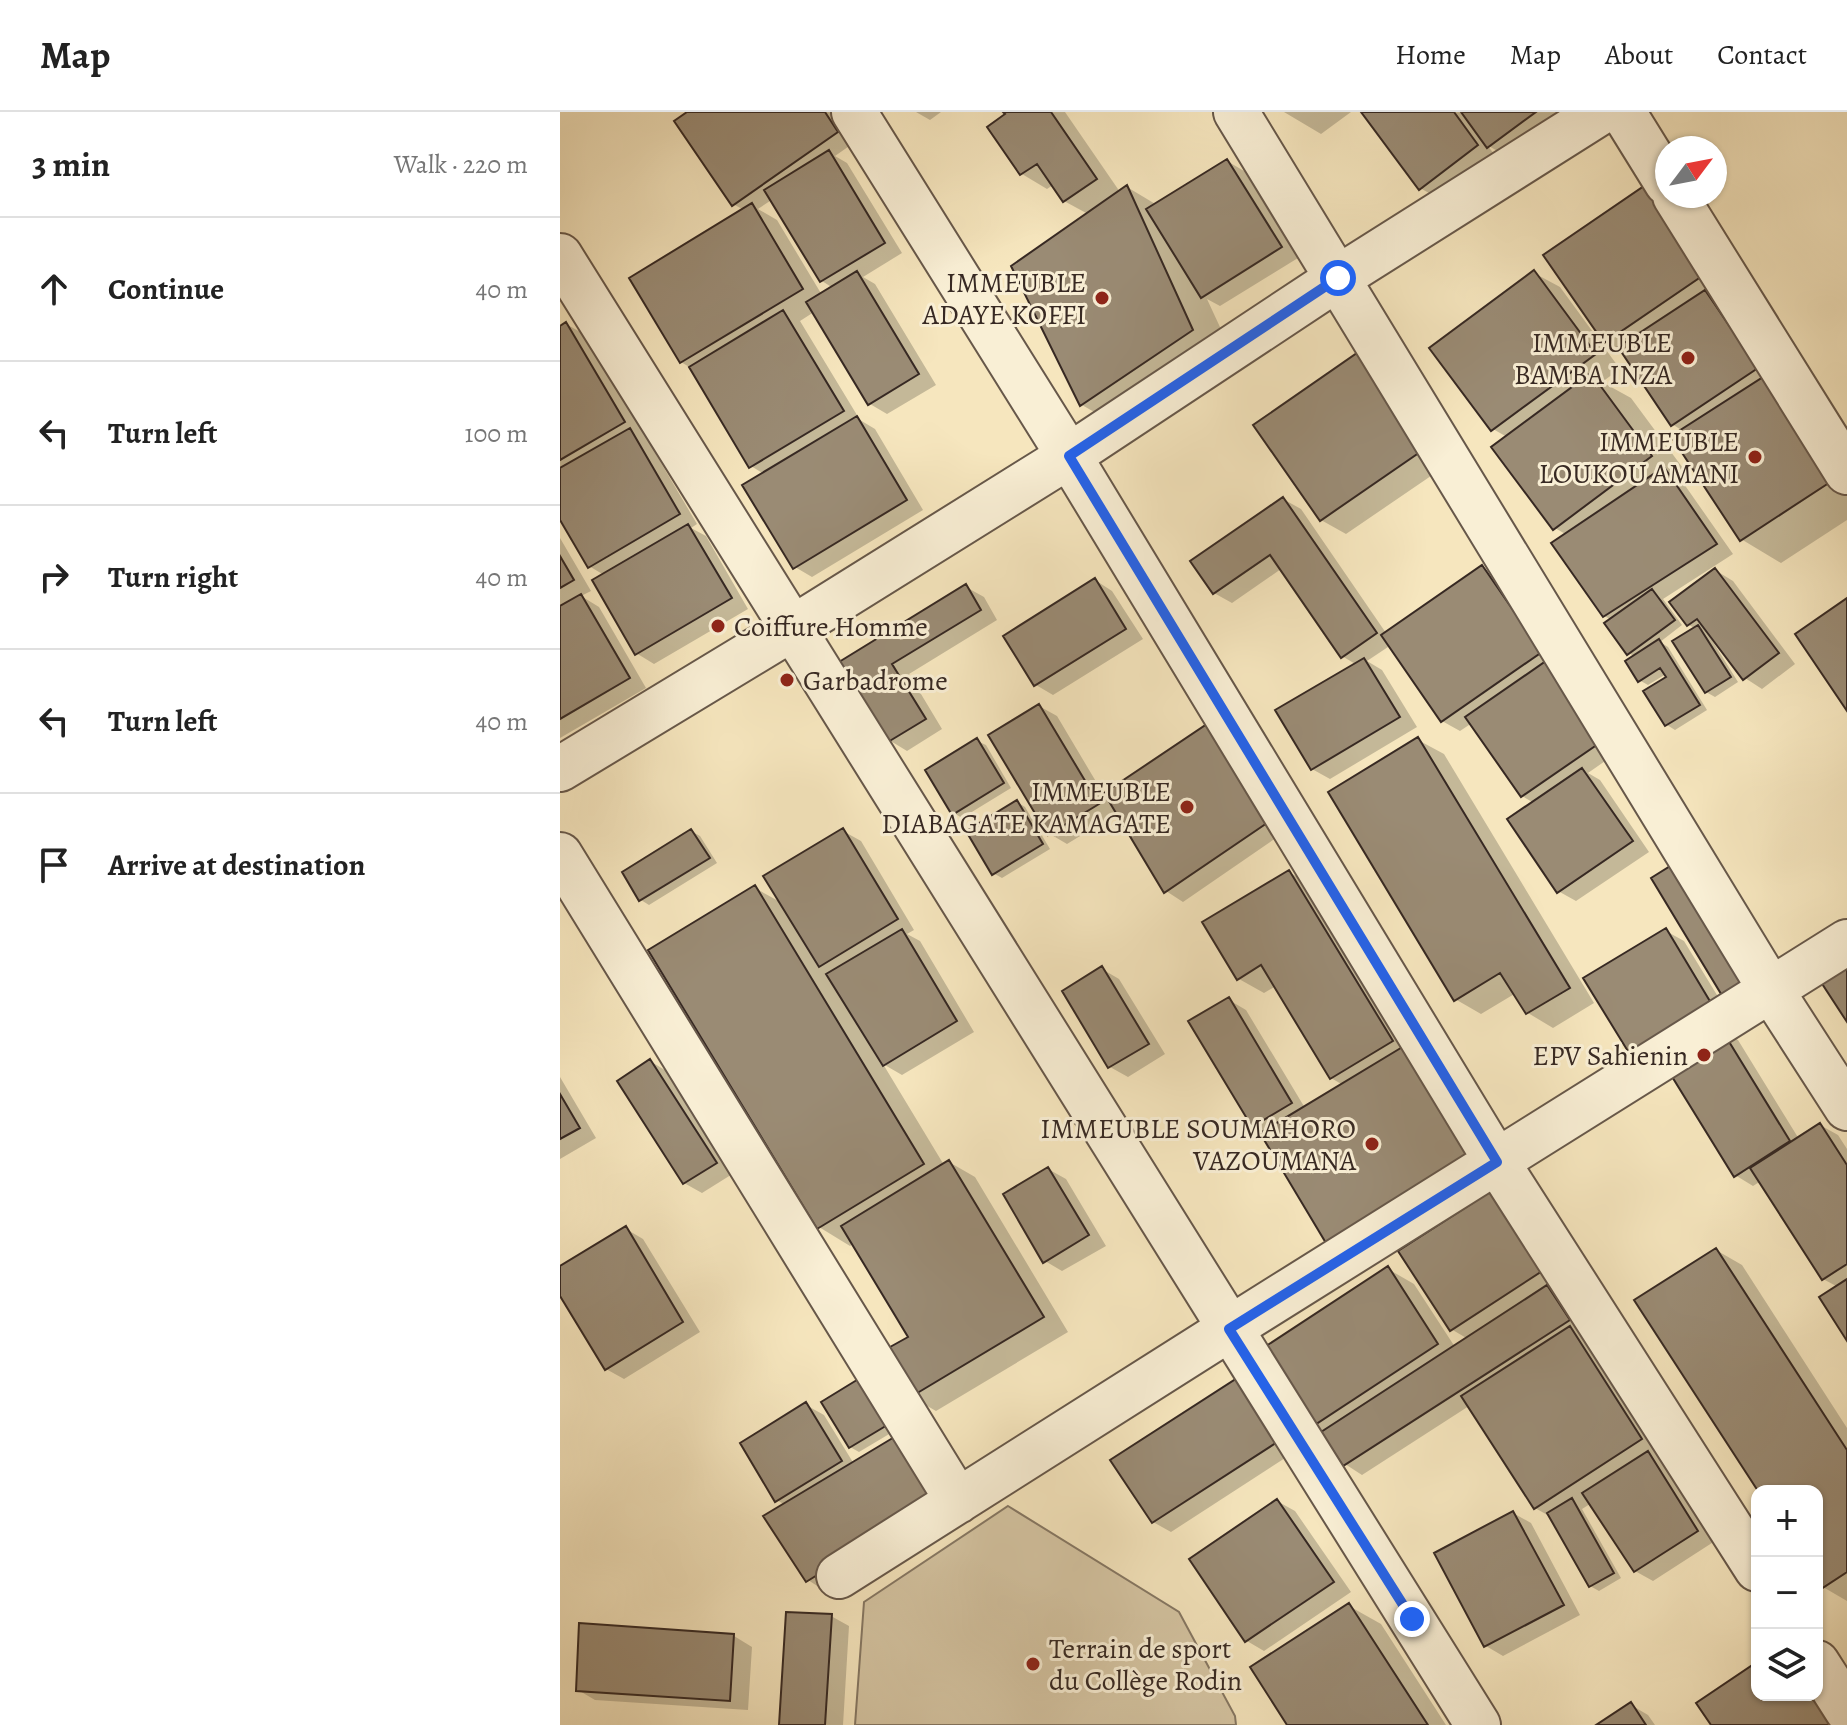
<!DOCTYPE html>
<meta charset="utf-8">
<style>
:root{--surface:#fff;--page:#f6f6f6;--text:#222;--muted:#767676;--line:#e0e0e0}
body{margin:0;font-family:Alegreya,serif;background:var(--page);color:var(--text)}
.controls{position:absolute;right:24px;bottom:24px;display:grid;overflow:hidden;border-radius:16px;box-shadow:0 2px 6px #0004}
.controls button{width:72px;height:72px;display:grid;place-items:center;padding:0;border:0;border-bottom:2px solid var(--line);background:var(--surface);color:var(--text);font:40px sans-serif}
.compass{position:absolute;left:1095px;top:24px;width:72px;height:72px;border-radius:50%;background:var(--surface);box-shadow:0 2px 6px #0004;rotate:58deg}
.stop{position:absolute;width:24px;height:24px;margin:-18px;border:6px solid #2563eb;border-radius:50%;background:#fff}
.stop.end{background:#2563eb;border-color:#fff;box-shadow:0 2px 8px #0008}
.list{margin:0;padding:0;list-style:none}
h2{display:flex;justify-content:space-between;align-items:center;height:104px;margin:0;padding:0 32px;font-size:34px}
h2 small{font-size:26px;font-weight:400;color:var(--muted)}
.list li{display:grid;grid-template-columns:52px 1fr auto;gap:24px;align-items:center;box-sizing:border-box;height:144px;padding:0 32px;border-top:2px solid var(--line)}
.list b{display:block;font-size:30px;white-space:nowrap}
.list em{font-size:26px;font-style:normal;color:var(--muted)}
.icon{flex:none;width:44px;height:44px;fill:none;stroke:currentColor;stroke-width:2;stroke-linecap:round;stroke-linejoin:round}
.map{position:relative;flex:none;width:1287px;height:1613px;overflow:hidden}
header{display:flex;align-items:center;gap:48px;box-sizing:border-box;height:112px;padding:0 40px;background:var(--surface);border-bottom:2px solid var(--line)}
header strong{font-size:38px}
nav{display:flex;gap:44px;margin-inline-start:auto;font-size:28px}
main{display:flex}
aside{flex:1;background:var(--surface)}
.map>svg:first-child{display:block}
.green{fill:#d6c6a4;stroke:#867864;stroke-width:2}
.shadow{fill:#0003;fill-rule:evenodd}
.building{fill:#9a8b74;stroke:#372923;stroke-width:2}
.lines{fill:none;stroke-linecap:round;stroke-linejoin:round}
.minor-casing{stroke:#67584a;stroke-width:48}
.minor{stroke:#f9efd5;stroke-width:44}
.route{stroke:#2563eb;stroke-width:10}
.poi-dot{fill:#8f2418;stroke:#f9efd5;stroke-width:3}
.labels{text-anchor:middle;stroke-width:6;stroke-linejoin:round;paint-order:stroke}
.poi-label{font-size:28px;fill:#372923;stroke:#f9efd5;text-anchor:end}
</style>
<header>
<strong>Map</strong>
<nav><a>Home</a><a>Map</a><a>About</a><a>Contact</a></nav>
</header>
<main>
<aside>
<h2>3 min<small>Walk · 220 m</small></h2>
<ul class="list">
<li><svg class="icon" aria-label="ahead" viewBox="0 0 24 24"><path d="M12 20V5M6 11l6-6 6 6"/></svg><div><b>Continue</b></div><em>40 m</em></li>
<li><svg class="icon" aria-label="left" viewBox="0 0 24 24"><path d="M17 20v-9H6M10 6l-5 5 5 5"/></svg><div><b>Turn left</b></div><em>100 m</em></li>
<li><svg class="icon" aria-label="right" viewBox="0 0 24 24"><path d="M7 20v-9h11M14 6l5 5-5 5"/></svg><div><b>Turn right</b></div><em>40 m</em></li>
<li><svg class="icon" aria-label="left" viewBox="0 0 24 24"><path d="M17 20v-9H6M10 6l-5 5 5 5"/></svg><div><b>Turn left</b></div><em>40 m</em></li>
<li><svg class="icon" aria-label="arrive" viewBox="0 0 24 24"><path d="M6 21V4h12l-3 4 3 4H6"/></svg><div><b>Arrive at destination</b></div></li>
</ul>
</aside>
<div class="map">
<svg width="1287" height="1613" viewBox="0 0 1287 1613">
<rect width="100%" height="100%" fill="#f6e6be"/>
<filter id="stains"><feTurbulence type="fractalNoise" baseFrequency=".0025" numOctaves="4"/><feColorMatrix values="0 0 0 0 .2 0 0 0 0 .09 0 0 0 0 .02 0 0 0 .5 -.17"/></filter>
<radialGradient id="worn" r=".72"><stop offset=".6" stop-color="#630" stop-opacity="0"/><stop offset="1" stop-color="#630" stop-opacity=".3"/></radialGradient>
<path class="green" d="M 448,1394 L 619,1500 L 675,1604 L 676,1613 L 295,1613 L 304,1490 Z"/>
<path class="shadow" d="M 131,0 L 274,0 L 295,30 L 275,44 L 287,51 L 342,141 L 303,165 L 315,172 L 376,273 L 327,302 L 310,292 L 254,200 L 240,209 L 300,308 L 315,317 L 363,398 L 252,465 L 235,455 L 204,362 L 191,354 L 131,256 L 121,250 L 184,98 L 173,92 ZM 213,87 L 262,169 L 273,176 L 262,183 L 217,108 L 198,97 Z
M 356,0 L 381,0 L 370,8 Z
M 445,0 L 505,0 L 560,80 L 567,75 L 597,93 L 667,49 L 684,59 L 738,146 L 660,194 L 647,187 L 672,241 L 562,316 L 522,293 L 453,154 L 528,102 L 504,89 L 493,73 L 487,77 L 462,62 Z
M 724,0 L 791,0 L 761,22 Z
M 803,0 L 1047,0 L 969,57 L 927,33 L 935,43 L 878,86 L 860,76 Z
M 1087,74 L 1287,341 L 1287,408 L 1221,451 L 1181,427 L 1123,319 L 1112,312 L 1065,240 L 1046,230 Z
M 974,161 L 1000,175 L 1060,257 L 1042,270 L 1071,286 L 1131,367 L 1124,372 L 1173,442 L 1103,487 L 1122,513 L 1100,530 L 1108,535 L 1147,598 L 1115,618 L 1107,613 L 1086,580 L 1108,566 L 1106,562 L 1088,573 L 1079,568 L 1075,545 L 1069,541 L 1052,508 L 1044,504 L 1007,423 L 995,416 L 947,325 L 933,317 Z
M 6,212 L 47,235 L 104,334 L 94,339 L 137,412 L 131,416 L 146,424 L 188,497 L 94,552 L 76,541 L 44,463 L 29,454 L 0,404 L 0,216 Z
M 797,244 L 887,353 L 786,422 L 761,408 Z
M 723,387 L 741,397 L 826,521 L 922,455 L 940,465 L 1058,640 L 1028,661 L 1040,668 L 1089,740 L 1016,789 L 998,779 L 974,691 L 962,684 L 912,611 L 900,619 L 882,609 L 831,533 L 807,549 L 822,558 L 857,615 L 770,667 L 752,657 L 797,553 L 782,544 L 721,457 L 672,491 L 654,481 Z
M 0,426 L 31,479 L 21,484 L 39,495 L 86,576 L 0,626 Z
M 1155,458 L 1173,469 L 1235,552 L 1202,577 L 1185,566 L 1153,523 L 1150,525 L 1178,570 L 1155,585 L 1146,580 L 1136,517 L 1129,513 Z
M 535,468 L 552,479 L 583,527 L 493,583 L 476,573 L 445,524 Z
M 406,475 L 424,485 L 437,508 L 349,562 L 382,617 L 347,639 L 329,628 L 282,551 Z
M 479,594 L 497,604 L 544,683 L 650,612 L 726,719 L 623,790 L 606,779 L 558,701 L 507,732 L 490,722 Z
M 858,628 L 884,642 L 1034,891 L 993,916 L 968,901 L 956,881 L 921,902 L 895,887 Z
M 417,629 L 426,633 L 451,676 L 402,706 L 394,701 Z
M 457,690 L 465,695 L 490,737 L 442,766 L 433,761 Z
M 131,719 L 140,724 L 157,751 L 89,793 L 81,788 Z
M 283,719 L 301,729 L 354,818 L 347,822 L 360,829 L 414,920 L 342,963 L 323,952 L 384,1053 L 389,1050 L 415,1065 L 508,1220 L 376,1299 L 350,1284 L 351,1225 L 294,1131 L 290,1134 L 259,1115 L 195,776 L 222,791 Z
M 729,760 L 754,775 L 850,932 L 854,930 L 880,945 L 948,1057 L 797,1149 L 771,1134 L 703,1021 L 705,1020 L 693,1014 L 631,910 L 669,888 L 686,898 L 745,996 L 783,973 L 771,966 L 716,874 L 704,881 L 679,867 L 645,811 Z
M 1106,819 L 1124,829 L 1168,901 L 1070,940 Z
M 542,857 L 559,867 L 605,942 L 568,965 L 550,955 Z
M 1160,917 L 1178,928 L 1239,1027 L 1260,1013 L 1278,1023 L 1287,1037 L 1287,1226 L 1278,1175 L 1263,1167 L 1201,1069 L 1193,1074 L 1175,1063 Z
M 90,949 L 108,960 L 174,1061 L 142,1081 L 124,1071 Z
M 0,965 L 36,1026 L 0,1047 Z
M 488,1057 L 506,1067 L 546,1134 L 502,1159 L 485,1149 Z
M 939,1076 L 1007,1164 L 988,1176 L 1005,1185 L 1026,1218 L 1020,1222 L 1035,1231 L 1107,1342 L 1099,1348 L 1105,1352 L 1155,1429 L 1093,1469 L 1075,1459 L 1030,1392 L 1022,1397 L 1061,1466 L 1039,1479 L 1030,1474 L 991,1405 L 975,1396 L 909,1294 L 802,1363 L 785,1352 L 768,1328 L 748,1316 L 828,1157 L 854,1172 L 895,1235 L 908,1227 L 891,1217 Z
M 66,1117 L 83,1127 L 140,1220 L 64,1267 L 46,1257 L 0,1180 L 0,1156 Z
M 1156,1138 L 1182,1153 L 1287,1316 L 1287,1489 L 1263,1475 L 1257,1466 L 1257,1379 L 1200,1379 Z
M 682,1266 L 739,1337 L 611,1420 L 593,1410 Z
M 263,1290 L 341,1315 L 299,1340 L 290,1335 Z
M 246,1293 L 264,1303 L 294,1352 L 265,1479 L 248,1468 L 225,1393 L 217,1388 Z
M 717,1389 L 735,1399 L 791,1480 L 704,1539 L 687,1529 L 632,1448 Z
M 953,1401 L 971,1411 L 1020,1503 L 943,1544 L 926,1534 Z
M 789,1494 L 821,1512 L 886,1613 L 730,1613 Z
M 271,1504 L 289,1514 L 283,1613 L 221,1613 Z
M 174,1524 L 192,1535 L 188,1598 L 35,1588 L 18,1578 Z
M 1071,1593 L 1088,1603 L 1095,1613 L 1040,1613 Z"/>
<path class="building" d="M 127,0 L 265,0 L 278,20 L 172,94 L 114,9 Z
M 443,0 L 491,0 L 537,67 L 503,90 L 477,52 L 460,63 L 427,15 L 445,2 Z
M 801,0 L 894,0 L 918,33 L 859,78 Z
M 901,0 L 976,0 L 927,36 Z
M 269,38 L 325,131 L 260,170 L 204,78 Z
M 667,47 L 722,135 L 641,186 L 586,97 Z
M 1087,72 L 1148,160 L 1044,231 L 983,143 Z
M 567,73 L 633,218 L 520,294 L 451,154 Z
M 192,91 L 243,177 L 120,251 L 69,166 Z
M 974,158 L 1036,242 L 931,319 L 869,236 Z
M 297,159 L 359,262 L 308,293 L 246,190 Z
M 1145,178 L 1198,256 L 1111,314 L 1058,235 Z
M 223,198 L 284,299 L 189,356 L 129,255 Z
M 6,210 L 65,310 L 0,348 L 0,214 Z
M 797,241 L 863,338 L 760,409 L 693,313 Z
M 1211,260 L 1278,365 L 1180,429 L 1111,324 Z
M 1031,261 L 1092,344 L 993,418 L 931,335 Z
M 297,304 L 347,388 L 233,457 L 182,373 Z
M 70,316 L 120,402 L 28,456 L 0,408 L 0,356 Z
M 1104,355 L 1157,432 L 1043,505 L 991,431 Z
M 723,385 L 817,521 L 781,546 L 710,443 L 653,482 L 630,449 Z
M 128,412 L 172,486 L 75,543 L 32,468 Z
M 0,444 L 14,468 L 0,476 Z
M 922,453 L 982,540 L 881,610 L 821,523 Z
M 1155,456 L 1219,541 L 1183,568 L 1137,507 L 1127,514 L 1109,490 Z
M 535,466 L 566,517 L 474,574 L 443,524 Z
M 406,472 L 421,498 L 332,552 L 366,607 L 328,630 L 279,550 Z
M 1092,477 L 1115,508 L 1067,543 L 1044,511 Z
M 21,482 L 70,566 L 0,607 L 0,494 Z
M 1287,486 L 1287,599 L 1235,522 Z
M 1138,513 L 1171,565 L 1145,581 L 1112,529 Z
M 1099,527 L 1140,593 L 1105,614 L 1083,579 L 1106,565 L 1100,556 L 1078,570 L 1065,549 Z
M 804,546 L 840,605 L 751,658 L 715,598 Z
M 986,549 L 1041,630 L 961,685 L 905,605 Z
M 479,592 L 539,692 L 488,723 L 428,623 Z
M 650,610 L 710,709 L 604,781 L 544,681 Z
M 858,625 L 1010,876 L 966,902 L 940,861 L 894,889 L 768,680 Z
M 417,626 L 444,671 L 392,703 L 365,658 Z
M 1022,656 L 1073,729 L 997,781 L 947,707 Z
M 457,688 L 483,732 L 432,763 L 406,719 Z
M 283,716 L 338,807 L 259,855 L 203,764 Z
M 131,717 L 150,746 L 79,789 L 62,760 Z
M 1120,748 L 1201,882 L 1172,900 L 1091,766 Z
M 729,758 L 833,929 L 770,967 L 701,853 L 677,868 L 642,810 Z
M 195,773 L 364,1052 L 257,1117 L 88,838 Z
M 1106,816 L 1151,891 L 1069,941 L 1023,866 Z
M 342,817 L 397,909 L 323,954 L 266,862 Z
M 1287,845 L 1287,910 L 1257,864 Z
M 542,854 L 589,932 L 548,956 L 502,879 Z
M 669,885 L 732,991 L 692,1015 L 628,909 Z
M 1160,915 L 1230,1029 L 1174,1065 L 1103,950 Z
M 854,928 L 924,1042 L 769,1136 L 700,1021 Z
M 90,947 L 157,1051 L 123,1072 L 57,969 Z
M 0,982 L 20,1016 L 0,1027 Z
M 1260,1011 L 1287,1053 L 1287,1152 L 1262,1168 L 1190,1056 Z
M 389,1048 L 484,1205 L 349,1286 L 321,1240 L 348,1225 L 281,1114 Z
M 488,1055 L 529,1123 L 483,1151 L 443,1082 Z
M 939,1074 L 990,1154 L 890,1219 L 838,1139 Z
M 66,1114 L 123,1210 L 45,1258 L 0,1184 L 0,1154 Z
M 1156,1136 L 1287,1338 L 1287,1460 L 1261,1477 L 1257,1470 L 1257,1379 L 1198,1379 L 1074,1188 Z
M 828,1154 L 878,1232 L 747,1318 L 697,1240 Z
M 1287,1167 L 1287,1229 L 1259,1185 Z
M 987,1173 L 1010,1208 L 783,1354 L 761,1320 Z
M 1010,1214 L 1082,1327 L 974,1397 L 901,1284 Z
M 305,1263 L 334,1309 L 289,1336 L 261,1290 Z
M 682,1263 L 722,1327 L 592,1411 L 550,1348 Z
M 246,1290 L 282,1349 L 215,1390 L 180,1331 Z
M 341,1321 L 381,1386 L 246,1470 L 203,1404 Z
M 1088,1339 L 1138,1419 L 1074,1460 L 1022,1381 Z
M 1012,1386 L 1054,1461 L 1029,1475 L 987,1401 Z
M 717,1387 L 774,1470 L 685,1530 L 629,1447 Z
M 953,1399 L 1004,1493 L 924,1535 L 874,1441 Z
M 789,1491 L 868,1613 L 727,1613 L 690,1555 Z
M 226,1500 L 272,1502 L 265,1613 L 219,1613 Z
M 19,1511 L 174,1522 L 170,1589 L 16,1579 Z
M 1197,1550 L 1197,1583 L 1257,1583 L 1279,1613 L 1151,1613 L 1136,1591 Z
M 1071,1590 L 1086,1613 L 1036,1613 Z"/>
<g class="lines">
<g class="minor-casing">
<path id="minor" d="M 294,0 L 509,344 L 937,1050 L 1197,1457
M 676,0 L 1211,878 L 1287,996
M 1063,0 L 1107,71
M 1115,84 L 1287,360
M 0,144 L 918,1613
M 0,657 L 233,516 L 509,344 L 778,166 L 1041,0
M 0,743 L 398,1389
M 279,1464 L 669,1217 L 1287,830
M 1257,1551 L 1287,1598"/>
</g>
<use href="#minor" class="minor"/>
</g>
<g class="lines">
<path class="route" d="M 778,166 L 509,344 L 937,1050 L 669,1217 L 852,1507"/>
</g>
<g class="poi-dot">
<circle cx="542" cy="186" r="8"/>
<circle cx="1128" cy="246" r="8"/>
<circle cx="1195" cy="345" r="8"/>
<circle cx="158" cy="514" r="8"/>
<circle cx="227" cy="568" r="8"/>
<circle cx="627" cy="695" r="8"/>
<circle cx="1144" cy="943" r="8"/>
<circle cx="812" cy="1032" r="8"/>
<circle cx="473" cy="1552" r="8"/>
</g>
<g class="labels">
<g class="poi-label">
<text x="526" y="180">IMMEUBLE<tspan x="526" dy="32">ADAYE KOFFI</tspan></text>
<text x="1112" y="240">IMMEUBLE<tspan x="1112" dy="32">BAMBA INZA</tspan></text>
<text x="1179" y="339">IMMEUBLE<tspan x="1179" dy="32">LOUKOU AMANI</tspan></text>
<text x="174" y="524" text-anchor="start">Coiffure Homme</text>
<text x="243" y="578" text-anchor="start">Garbadrome</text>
<text x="611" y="689">IMMEUBLE<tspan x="611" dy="32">DIABAGATE KAMAGATE</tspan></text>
<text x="1128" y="953">EPV Sahienin</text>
<text x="796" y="1026">IMMEUBLE SOUMAHORO<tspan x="796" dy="32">VAZOUMANA</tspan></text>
<text x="489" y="1546" text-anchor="start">Terrain de sport<tspan x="489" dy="32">du Collège Rodin</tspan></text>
</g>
</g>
<rect width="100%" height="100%" filter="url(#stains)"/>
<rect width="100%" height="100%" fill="url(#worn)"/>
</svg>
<div class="controls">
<button>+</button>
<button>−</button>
<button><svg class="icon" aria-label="layers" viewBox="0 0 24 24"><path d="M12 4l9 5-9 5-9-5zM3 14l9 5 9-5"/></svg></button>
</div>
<svg class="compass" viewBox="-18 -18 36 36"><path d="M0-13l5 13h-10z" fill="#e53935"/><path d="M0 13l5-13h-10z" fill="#767676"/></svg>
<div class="stop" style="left:778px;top:166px"></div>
<div class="stop end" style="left:852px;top:1507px"></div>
</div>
</main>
